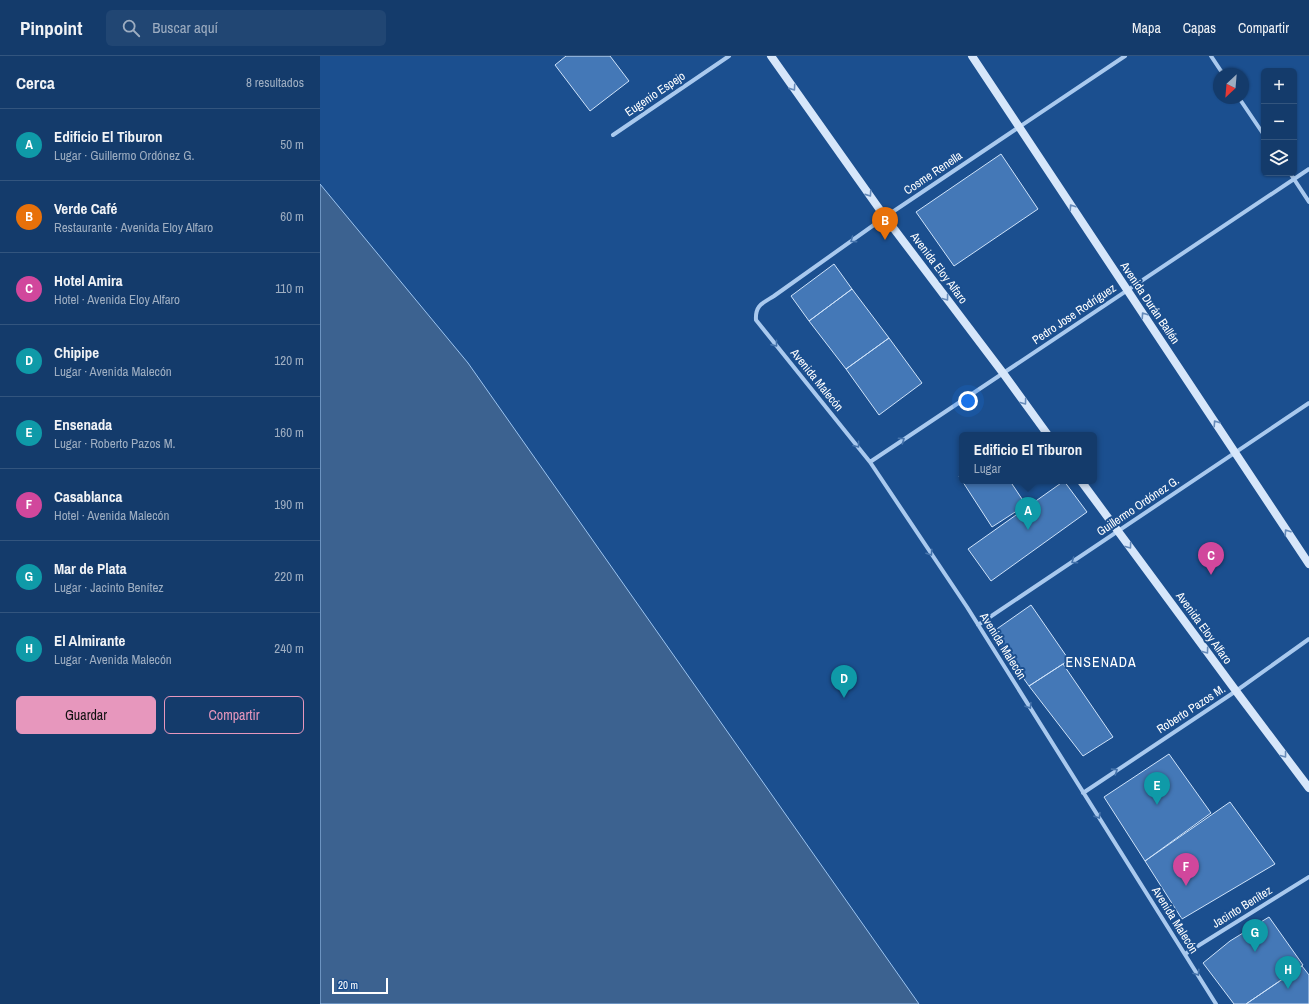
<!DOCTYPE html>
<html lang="es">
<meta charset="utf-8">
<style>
:root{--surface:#143b6b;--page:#214673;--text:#f1f3f6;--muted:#9dadc1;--line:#33557e;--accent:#e797bd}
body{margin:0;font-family:"Archivo Narrow",sans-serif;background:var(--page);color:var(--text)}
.controls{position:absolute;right:12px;top:12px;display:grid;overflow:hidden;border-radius:6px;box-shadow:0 1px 3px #0004}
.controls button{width:36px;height:36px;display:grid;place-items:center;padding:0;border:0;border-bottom:1px solid var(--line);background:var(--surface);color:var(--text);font:20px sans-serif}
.compass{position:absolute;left:893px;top:12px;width:36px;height:36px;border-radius:50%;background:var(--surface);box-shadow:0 1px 3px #0004;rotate:206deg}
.scale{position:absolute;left:12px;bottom:10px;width:56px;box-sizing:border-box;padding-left:4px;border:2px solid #fff;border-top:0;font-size:11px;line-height:14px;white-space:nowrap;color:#fff;-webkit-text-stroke:3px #1b4f8f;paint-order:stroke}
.you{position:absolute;left:648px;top:345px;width:14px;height:14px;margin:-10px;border:3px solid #fff;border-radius:50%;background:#1a73e8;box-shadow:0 0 0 6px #1a73e833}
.badge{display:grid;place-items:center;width:26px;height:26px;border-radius:50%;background:var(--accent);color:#fff;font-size:13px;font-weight:700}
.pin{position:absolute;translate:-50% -33px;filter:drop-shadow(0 1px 2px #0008)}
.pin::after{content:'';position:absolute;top:21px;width:14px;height:12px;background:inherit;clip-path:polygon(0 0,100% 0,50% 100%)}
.popup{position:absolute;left:639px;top:376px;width:138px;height:52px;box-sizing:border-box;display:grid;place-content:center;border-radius:6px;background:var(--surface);filter:drop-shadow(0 1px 3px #0005);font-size:13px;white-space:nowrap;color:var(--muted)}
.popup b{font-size:15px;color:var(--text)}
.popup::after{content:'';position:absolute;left:50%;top:100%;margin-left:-8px;border:8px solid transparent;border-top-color:var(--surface)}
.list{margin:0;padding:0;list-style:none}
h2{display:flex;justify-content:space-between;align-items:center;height:52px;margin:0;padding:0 16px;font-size:17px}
h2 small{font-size:13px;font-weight:400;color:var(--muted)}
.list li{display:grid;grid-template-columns:26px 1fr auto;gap:12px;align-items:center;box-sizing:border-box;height:72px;padding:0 16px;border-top:1px solid var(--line)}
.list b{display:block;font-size:15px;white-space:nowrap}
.list p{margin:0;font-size:13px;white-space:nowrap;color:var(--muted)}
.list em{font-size:13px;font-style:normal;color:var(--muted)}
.actions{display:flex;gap:8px;padding:12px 16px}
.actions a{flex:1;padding:9px 0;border:1px solid var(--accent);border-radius:6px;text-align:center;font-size:14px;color:var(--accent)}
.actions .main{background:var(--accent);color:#111}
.icon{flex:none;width:22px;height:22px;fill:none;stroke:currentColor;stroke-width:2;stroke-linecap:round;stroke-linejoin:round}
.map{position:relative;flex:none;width:989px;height:948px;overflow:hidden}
header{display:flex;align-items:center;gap:24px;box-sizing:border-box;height:56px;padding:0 20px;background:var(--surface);border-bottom:1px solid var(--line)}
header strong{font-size:19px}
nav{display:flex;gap:22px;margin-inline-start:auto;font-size:14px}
.search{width:280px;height:36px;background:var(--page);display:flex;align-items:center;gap:10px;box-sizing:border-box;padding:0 14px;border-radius:6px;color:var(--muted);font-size:15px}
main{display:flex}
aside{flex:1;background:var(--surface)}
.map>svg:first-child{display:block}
.water{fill:#3c6290;stroke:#9cc4f0}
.building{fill:#4478b7;stroke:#cfe3fa}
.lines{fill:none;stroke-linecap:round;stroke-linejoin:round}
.street{stroke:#a9c9ee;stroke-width:4}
.secondary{stroke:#d6e6fa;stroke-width:8}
.oneway{stroke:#668bba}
.oneway2{stroke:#4674ac}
.labels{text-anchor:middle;stroke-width:4;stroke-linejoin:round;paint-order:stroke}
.street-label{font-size:12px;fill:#fff;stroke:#1b4f8f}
.quarter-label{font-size:14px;letter-spacing:1px;fill:#fff;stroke:#1b4f8f}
</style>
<header>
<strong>Pinpoint</strong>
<div class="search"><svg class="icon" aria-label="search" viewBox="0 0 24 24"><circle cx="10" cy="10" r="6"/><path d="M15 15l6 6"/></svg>Buscar aquí</div>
<nav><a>Mapa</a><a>Capas</a><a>Compartir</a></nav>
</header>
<main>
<aside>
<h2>Cerca<small>8 resultados</small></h2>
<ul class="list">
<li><span class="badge" style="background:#0f9aa8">A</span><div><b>Edificio El Tiburon</b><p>Lugar · Guillermo Ordónez G.</p></div><em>50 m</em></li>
<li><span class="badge" style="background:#e8710a">B</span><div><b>Verde Café</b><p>Restaurante · Avenida Eloy Alfaro</p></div><em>60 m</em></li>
<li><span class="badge" style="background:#d1479c">C</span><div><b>Hotel Amira</b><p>Hotel · Avenida Eloy Alfaro</p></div><em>110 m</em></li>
<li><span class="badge" style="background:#0f9aa8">D</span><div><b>Chipipe</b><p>Lugar · Avenida Malecón</p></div><em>120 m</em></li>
<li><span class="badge" style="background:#0f9aa8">E</span><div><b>Ensenada</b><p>Lugar · Roberto Pazos M.</p></div><em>160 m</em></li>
<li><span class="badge" style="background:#d1479c">F</span><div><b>Casablanca</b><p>Hotel · Avenida Malecón</p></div><em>190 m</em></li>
<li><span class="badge" style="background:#0f9aa8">G</span><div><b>Mar de Plata</b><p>Lugar · Jacinto Benítez</p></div><em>220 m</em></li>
<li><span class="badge" style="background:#0f9aa8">H</span><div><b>El Almirante</b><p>Lugar · Avenida Malecón</p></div><em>240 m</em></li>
</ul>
<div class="actions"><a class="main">Guardar</a><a>Compartir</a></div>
</aside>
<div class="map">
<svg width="989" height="948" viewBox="0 0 989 948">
<rect width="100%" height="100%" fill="#1b4f8f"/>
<path class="water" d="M 0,128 L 148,307 L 599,948 L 0,948 Z"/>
<path class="building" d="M 246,0 L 290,0 L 309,25 L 270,55 L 235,9 Z
M 681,98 L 718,153 L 634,210 L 596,156 Z
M 514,208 L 532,233 L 489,265 L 471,240 Z
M 532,233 L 569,282 L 526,313 L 489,265 Z
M 569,282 L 602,327 L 559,359 L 526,313 Z
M 642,418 L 642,425 L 690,425 L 706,449 L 672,471 L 639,420 Z
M 744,425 L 767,456 L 671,525 L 648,493 Z
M 711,549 L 749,604 L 709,630 L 671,577 Z
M 743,608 L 793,681 L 763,700 L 709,630 Z
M 849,698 L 891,757 L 825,805 L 784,741 Z
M 910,746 L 955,808 L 862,863 L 825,805 Z
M 949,861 L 983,909 L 926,948 L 914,948 L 883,907 L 910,885 Z
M 982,910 L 989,919 L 989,948 L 926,948 Z"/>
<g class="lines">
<path class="street" d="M 805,0 L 565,161 L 454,240 C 443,247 435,249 436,264 L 550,406 L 647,551 L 896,948
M 891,0 L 903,18
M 919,42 L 944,79
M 293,79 L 409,0
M 970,117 L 989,146
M 550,406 L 989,113
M 658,569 L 989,347
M 763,737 L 916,635 L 989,583
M 865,898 L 989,821"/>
<path class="secondary" d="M 451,0 L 565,161 L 683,317 L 728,379
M 652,0 L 989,508
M 761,425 L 916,635 L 989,732"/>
</g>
<defs><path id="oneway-chevron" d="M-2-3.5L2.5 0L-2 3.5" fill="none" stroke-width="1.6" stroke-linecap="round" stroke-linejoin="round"/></defs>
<g class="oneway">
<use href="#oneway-chevron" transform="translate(473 32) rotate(55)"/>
<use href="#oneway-chevron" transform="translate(549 138) rotate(55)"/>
<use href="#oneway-chevron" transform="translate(752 151) rotate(-124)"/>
<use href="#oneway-chevron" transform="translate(626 242) rotate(53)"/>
<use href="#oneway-chevron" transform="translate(824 259) rotate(-124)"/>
<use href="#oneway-chevron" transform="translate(704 346) rotate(54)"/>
<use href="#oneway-chevron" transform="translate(896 367) rotate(-124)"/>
<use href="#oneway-chevron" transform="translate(967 476) rotate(-124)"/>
<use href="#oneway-chevron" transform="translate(809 490) rotate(54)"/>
<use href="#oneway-chevron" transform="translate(886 595) rotate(54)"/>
<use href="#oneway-chevron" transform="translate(964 699) rotate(53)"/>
</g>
<g class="oneway2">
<use href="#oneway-chevron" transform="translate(533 184) rotate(144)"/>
<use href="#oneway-chevron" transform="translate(455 288) rotate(51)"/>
<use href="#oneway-chevron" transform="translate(582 384) rotate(-34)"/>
<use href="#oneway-chevron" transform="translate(537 389) rotate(52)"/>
<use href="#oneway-chevron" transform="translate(610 497) rotate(56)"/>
<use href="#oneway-chevron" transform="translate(754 505) rotate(146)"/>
<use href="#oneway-chevron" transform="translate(709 650) rotate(58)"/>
<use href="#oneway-chevron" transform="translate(795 715) rotate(-33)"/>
<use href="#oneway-chevron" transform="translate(778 760) rotate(58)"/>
<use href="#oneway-chevron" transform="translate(877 917) rotate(57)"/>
</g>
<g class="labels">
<g class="street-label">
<text transform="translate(335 38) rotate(-34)" y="4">Eugenio Espejo</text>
<text transform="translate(613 117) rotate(-34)" y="4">Cosme Renella</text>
<text transform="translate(619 212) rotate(53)" y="4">Avenida Eloy Alfaro</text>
<text transform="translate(830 247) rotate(56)" y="4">Avenida Durán Ballén</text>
<text transform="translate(754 258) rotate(-34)" y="4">Pedro Jose Rodríguez</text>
<text transform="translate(497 324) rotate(51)" y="4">Avenida Malecón</text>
<text transform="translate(818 450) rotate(-34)" y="4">Guillermo Ordónez G.</text>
<text transform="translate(884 572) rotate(54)" y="4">Avenida Eloy Alfaro</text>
<text transform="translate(683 590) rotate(58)" y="4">Avenida Malecón</text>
<text transform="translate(871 653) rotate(-33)" y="4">Roberto Pazos M.</text>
<text transform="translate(922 851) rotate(-32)" y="4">Jacinto Benítez</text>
<text transform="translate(855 864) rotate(58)" y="4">Avenida Malecón</text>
</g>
<g class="quarter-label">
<text x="781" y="611">ENSENADA</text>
</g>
</g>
</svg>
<div class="controls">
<button>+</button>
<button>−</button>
<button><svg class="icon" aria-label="layers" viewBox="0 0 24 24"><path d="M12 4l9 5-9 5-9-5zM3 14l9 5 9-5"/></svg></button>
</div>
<svg class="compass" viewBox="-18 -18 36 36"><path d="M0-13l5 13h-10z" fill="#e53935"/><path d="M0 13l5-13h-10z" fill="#9dadc1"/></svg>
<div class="scale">20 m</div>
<div class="you"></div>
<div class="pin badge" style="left:708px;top:474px;background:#0f9aa8">A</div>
<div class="popup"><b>Edificio El Tiburon</b>Lugar</div>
<div class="pin badge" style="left:565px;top:184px;background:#e8710a">B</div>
<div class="pin badge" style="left:891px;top:519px;background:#d1479c">C</div>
<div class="pin badge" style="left:524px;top:642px;background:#0f9aa8">D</div>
<div class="pin badge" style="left:837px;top:749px;background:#0f9aa8">E</div>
<div class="pin badge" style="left:866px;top:830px;background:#d1479c">F</div>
<div class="pin badge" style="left:935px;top:896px;background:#0f9aa8">G</div>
<div class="pin badge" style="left:968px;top:933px;background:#0f9aa8">H</div>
</div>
</main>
